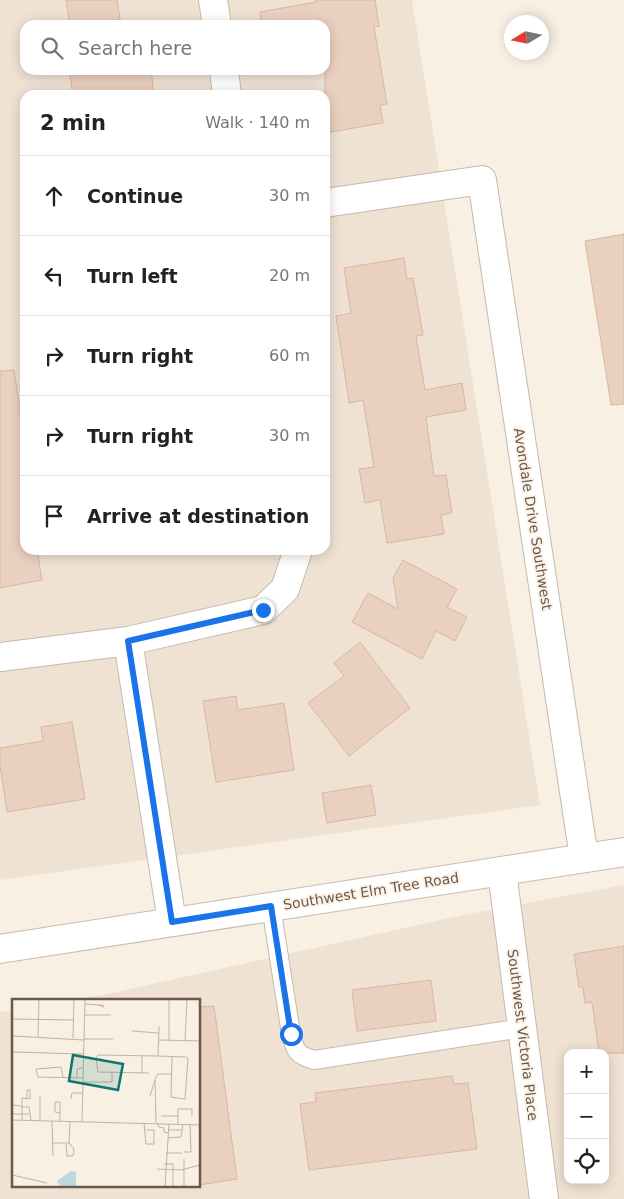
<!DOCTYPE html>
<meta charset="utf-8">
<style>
:root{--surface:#fff;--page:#f2f2f2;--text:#222;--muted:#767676;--line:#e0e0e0}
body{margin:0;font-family:"DejaVu Sans",sans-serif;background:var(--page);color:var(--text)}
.controls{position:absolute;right:15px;bottom:15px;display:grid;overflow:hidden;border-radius:10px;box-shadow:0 2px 12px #0003}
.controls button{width:45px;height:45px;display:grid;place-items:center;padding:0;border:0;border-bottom:1px solid var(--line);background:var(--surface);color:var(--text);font:25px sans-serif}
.compass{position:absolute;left:504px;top:15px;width:45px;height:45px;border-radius:50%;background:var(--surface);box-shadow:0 2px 12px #0003;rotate:260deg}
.stop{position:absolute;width:15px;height:15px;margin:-11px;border:4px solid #1a73e8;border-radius:50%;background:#fff}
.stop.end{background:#1a73e8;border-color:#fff;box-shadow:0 1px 5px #0008}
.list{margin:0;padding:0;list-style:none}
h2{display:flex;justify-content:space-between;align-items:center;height:65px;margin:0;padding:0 20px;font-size:21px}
h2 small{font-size:16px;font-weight:400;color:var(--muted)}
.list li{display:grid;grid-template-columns:32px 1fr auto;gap:15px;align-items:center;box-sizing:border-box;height:80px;padding:0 20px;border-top:1px solid var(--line)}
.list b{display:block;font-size:19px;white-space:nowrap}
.list em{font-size:16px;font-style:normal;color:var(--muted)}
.icon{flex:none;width:28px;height:28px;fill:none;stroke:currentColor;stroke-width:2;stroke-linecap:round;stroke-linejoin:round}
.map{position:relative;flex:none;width:624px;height:1199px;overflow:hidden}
.search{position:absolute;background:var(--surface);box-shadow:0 2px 12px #0003;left:20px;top:20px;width:310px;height:55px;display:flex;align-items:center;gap:12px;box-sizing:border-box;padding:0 18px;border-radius:15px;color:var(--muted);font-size:19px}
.panel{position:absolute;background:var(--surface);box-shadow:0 2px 12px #0003;left:20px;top:90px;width:310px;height:465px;border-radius:15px}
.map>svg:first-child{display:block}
.residential{fill:#efe2d3;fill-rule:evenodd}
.building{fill:#ead0bf;stroke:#dab7a1}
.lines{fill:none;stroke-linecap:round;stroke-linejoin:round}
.lane-casing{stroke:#c7b8ac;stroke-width:20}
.street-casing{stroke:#c7b8ac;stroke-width:30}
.secondary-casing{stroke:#ccbaac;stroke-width:30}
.lane{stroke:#fff;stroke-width:18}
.street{stroke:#fff;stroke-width:28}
.secondary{stroke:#fff;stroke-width:28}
.route{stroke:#1a73e8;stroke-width:6}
.labels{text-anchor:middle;stroke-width:4;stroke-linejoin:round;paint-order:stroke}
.street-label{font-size:14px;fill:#6c584d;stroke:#fcf4e8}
.inset-road{fill:none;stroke:#c0b3a7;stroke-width:1}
.view{fill:#0f766e;fill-opacity:0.15;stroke:#0f766e;stroke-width:2.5}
.inset-edge{fill:none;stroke:#6c584d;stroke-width:2.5}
</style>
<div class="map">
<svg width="624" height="1199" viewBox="0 0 624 1199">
<rect width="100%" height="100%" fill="#f8f0e3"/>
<path class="residential" d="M 0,0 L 412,0 L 540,805 L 0,880 ZM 25,25 L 325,25 L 325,70 L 25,70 ZM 25,95 L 325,95 L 325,550 L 25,550 Z
M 624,885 L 624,1199 L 0,1199 L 0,1012 L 14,1010 L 14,1185 L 199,1185 L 199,1000 L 72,1000 L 103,995 L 468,914 ZM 568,1053 L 605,1053 L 605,1180 L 568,1180 Z"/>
<path class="building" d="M 66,0 L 117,0 L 121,25 L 70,25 Z
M 315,0 L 375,0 L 379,26 L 374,27 L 387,104 L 380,105 L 383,123 L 325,133 L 325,25 L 261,25 L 260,12 L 316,2 Z
M 69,70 L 151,70 L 154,95 L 73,95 Z
M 624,234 L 624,404 L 611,405 L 585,241 Z
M 404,258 L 407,279 L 413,278 L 423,335 L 416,336 L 425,390 L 462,383 L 466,410 L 426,417 L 434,476 L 446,475 L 452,513 L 441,515 L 444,534 L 387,543 L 380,500 L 365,503 L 359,469 L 374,467 L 363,400 L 349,403 L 336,316 L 351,313 L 344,268 Z
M 14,370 L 25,442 L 25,550 L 37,550 L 42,580 L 0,588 L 0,371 Z
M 403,560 L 457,589 L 447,607 L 467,617 L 455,641 L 436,631 L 422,659 L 352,622 L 368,593 L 398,609 L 393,578 Z
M 360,642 L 410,708 L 349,756 L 308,703 L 344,676 L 334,663 Z
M 236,696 L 238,710 L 284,703 L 294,770 L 216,782 L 203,701 Z
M 72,722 L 85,799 L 7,812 L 0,766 L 0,748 L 43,741 L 41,727 Z
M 371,785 L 376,815 L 327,823 L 322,793 Z
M 624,946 L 624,1053 L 599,1053 L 592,1002 L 585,1003 L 583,987 L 579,987 L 574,954 Z
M 431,980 L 436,1021 L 357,1031 L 352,990 Z
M 214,1006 L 237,1179 L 199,1185 L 199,1007 Z
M 452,1076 L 454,1084 L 468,1083 L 477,1149 L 309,1170 L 300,1104 L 316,1102 L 315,1093 Z"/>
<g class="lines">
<g class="lane-casing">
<path id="lane" d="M 271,906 L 291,1034 C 295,1051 297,1055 314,1060 L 522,1028"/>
</g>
<g class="street-casing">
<path id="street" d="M 213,0 L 217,25
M 224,70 L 227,95
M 325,203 L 482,180 L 584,858
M 128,641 L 172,922
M 0,657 L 128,641 L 263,610 L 285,589 L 298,550
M 502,871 L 544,1199"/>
</g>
<g class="secondary-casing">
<path id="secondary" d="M 0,949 L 624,852"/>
</g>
<use href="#lane" class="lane"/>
<use href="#street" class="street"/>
<use href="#secondary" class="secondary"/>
</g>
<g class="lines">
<path class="route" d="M 263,610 L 128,641 L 172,922 L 271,906 L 291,1034"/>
</g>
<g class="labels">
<g class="street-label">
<text transform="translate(533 519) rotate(81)" y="5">Avondale Drive Southwest</text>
<text transform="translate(371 891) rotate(-9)" y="5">Southwest Elm Tree Road</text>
<text transform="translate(523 1035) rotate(83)" y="5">Southwest Victoria Place</text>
</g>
</g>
<g transform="translate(12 999)">
<rect width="188" height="188" fill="#f8f0e3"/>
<path d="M 59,172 L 64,173 L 64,187 L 48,187 L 45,182 Z" fill="#bbd9de"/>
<path class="inset-road" d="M 73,6 L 75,5 L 86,6 L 91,6 L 92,8 L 86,6M 72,16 L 99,16M 0,20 L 61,21M 120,32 L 147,34M 0,37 L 72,41M 26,38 L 27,0M 61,39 L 62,0M 72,40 L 101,40M 147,41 L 188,42M 157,41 L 157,0M 173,42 L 175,0M 0,53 L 72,55M 146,57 L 147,27M 130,74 L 130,57M 137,74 L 86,73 L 84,59 L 86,56 L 146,57 L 174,58 L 176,59 L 173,100 L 159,98 L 160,58M 51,78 L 49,68 L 24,70 L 26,78 L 71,79M 65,79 L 65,70 L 71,69M 71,83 L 100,83 L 100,73M 138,97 L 143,81M 59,100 L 60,94 L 71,94M 0,106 L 10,107 L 10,121M 10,107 L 10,99 L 18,100 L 18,91 L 15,91 L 15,100M 10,108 L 17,108 L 19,122M 0,115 L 17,115M 149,117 L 166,117M 0,121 L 188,126M 28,122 L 28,98M 40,122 L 41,157M 47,122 L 48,120 L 48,103 L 43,103 L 43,113 L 48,114M 70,123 L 73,0M 132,124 L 134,145 L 142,145 L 142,131 L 134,131M 144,124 L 143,80 L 146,75 L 160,75M 146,124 L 147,128 L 152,129 L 152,133 L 157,134M 166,125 L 166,110 L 180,110 L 180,117M 157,131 L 170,131 L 171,125M 156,139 L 169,138 L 170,131M 40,144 L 57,144 L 58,122M 54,145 L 55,157 L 61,157 L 62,150 L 57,144M 172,153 L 179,153 L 178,125M 154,154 L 170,154M 152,165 L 161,165 L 161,187M 145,170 L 169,171 L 188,166M 0,176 L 35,184M 153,187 L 157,125M 172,187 L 172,160"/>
<path class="view" d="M 61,56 L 111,65 L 106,91 L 57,82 Z"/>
<rect width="188" height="188" class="inset-edge"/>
</g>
</svg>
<div class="controls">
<button>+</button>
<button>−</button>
<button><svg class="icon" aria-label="locate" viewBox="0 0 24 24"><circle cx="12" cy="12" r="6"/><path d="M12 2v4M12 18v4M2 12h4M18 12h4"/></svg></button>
</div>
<svg class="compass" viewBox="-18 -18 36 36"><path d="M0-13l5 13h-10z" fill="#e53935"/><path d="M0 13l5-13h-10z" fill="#767676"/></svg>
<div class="stop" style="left:291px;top:1034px"></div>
<div class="stop end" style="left:263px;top:610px"></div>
<div class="search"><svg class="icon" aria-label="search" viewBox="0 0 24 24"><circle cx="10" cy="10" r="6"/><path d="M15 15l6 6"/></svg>Search here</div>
<section class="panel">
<h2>2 min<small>Walk · 140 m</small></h2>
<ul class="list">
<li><svg class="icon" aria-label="ahead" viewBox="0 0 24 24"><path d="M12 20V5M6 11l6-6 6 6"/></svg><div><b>Continue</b></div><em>30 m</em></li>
<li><svg class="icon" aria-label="left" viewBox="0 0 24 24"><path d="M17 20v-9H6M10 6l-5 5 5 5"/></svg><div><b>Turn left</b></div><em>20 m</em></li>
<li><svg class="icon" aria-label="right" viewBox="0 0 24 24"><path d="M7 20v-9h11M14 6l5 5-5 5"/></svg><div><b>Turn right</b></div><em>60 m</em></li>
<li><svg class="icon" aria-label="right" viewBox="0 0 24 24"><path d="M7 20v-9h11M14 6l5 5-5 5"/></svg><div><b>Turn right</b></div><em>30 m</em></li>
<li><svg class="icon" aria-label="arrive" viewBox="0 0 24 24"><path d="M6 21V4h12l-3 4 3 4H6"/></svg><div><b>Arrive at destination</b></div></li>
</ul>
</section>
</div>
